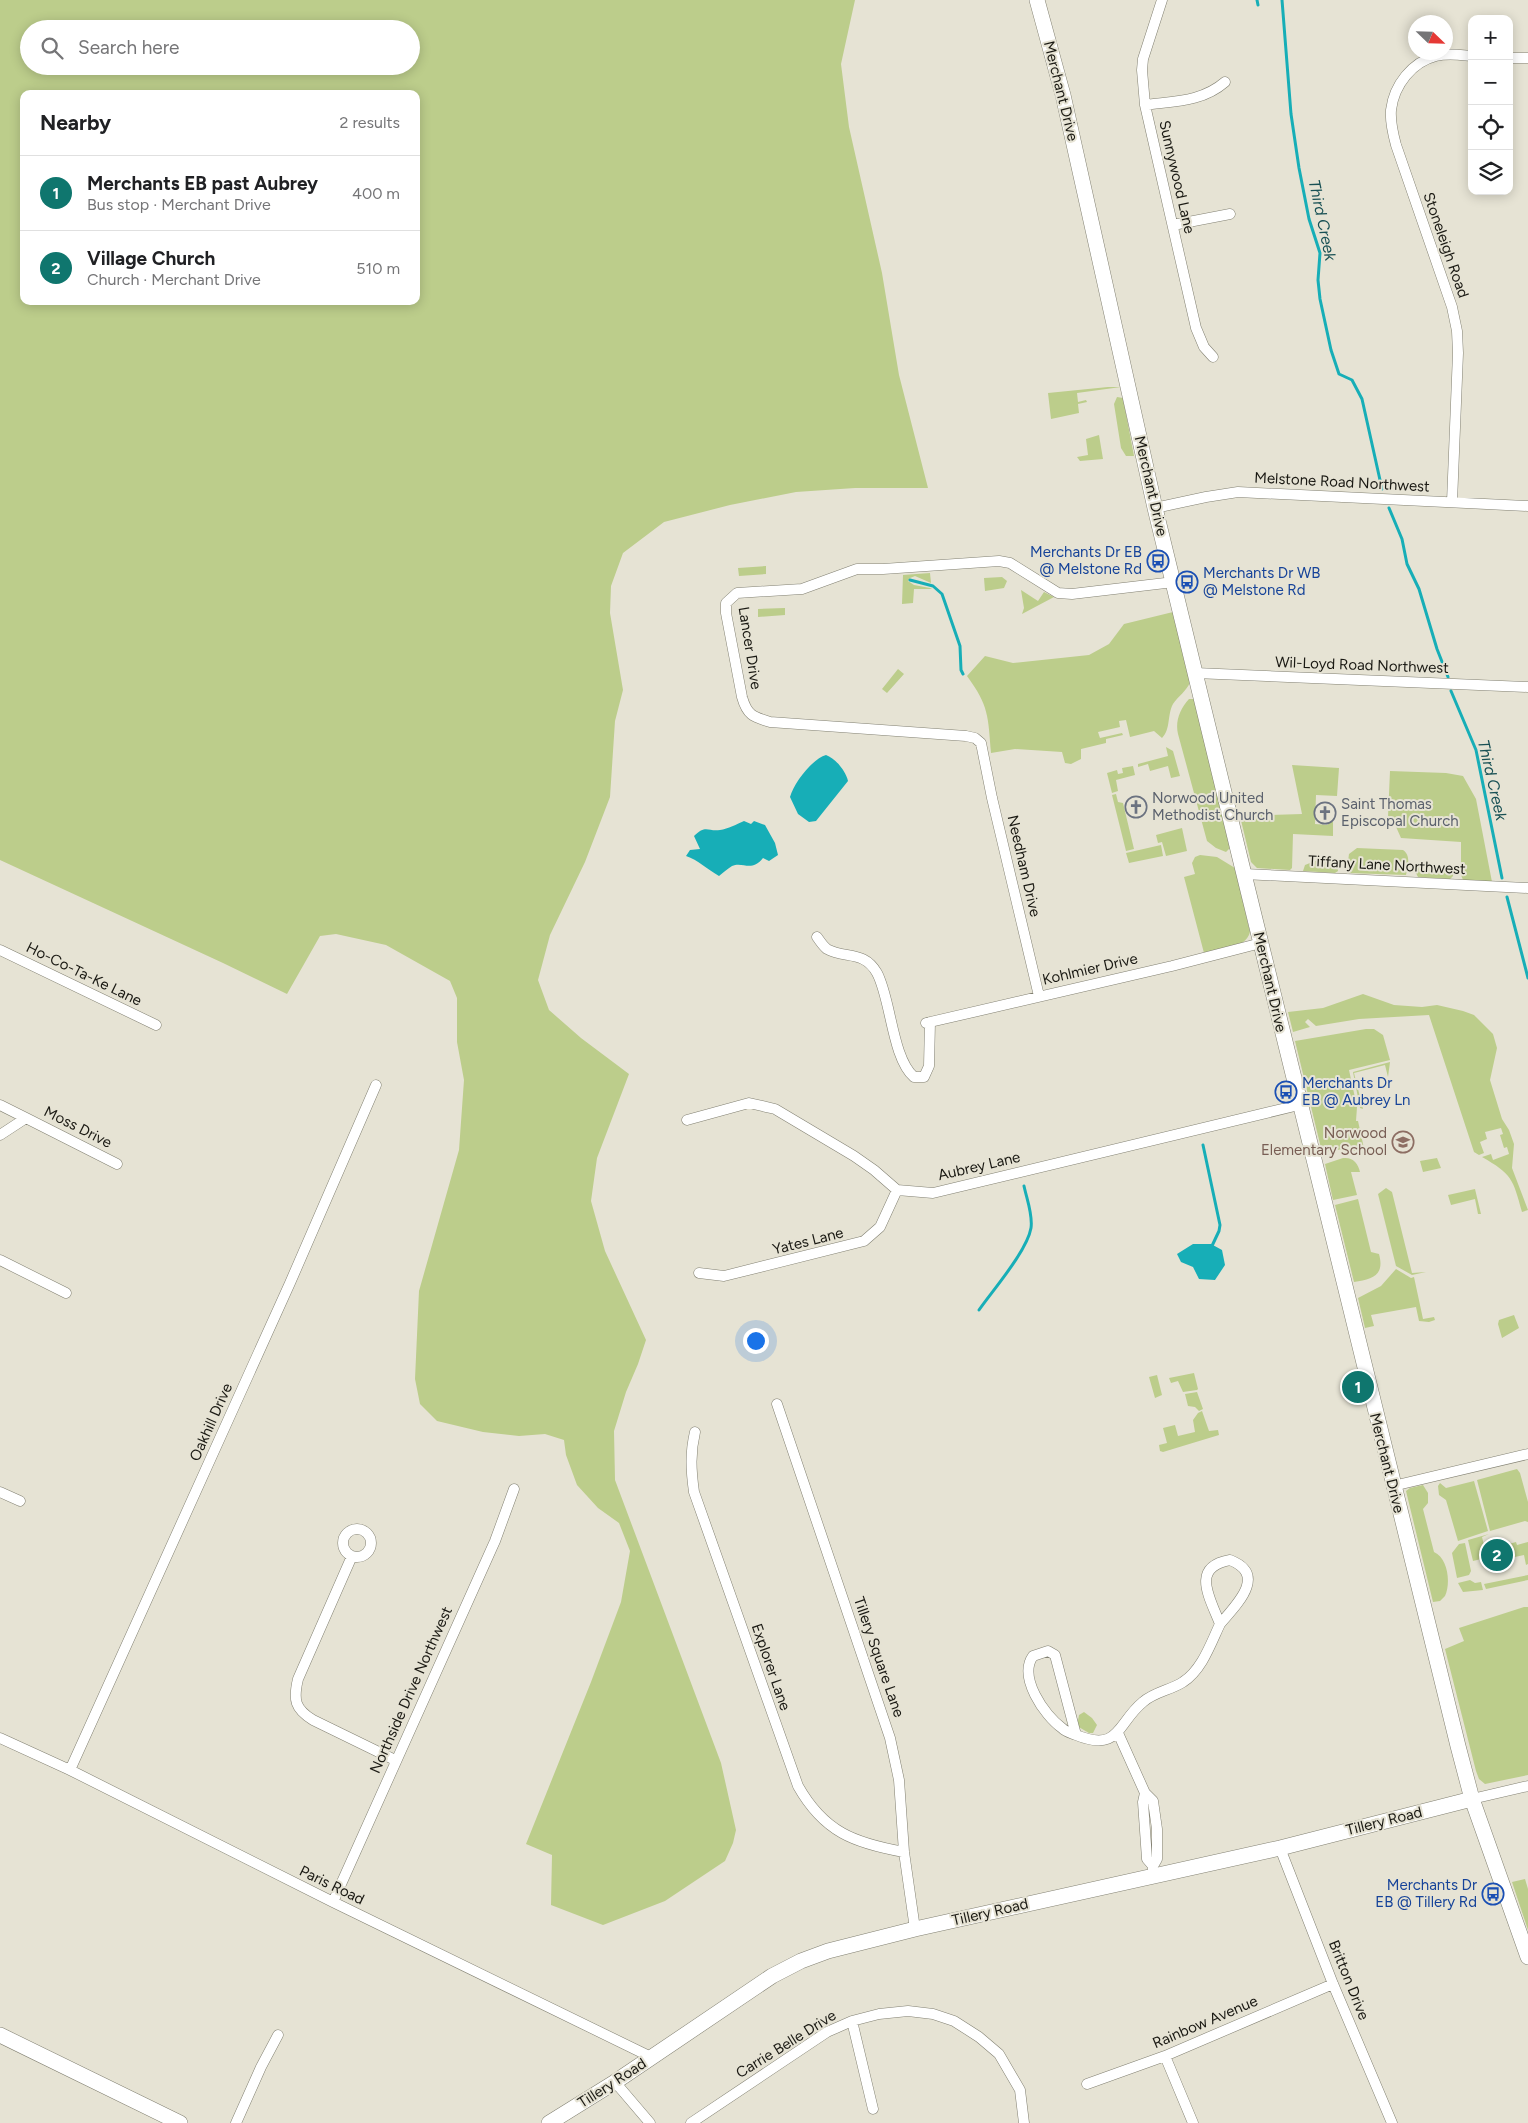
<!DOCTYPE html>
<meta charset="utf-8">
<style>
:root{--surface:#fff;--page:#f2f2f2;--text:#202124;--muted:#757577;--line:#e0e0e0;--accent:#0f766e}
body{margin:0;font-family:Figtree,sans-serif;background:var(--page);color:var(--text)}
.controls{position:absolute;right:15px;top:15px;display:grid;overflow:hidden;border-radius:10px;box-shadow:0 2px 12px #0003}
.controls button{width:45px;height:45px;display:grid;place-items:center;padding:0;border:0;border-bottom:1px solid var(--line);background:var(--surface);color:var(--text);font:25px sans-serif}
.compass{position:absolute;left:1408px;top:15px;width:45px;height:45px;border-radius:50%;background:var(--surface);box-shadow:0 2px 12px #0003;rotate:113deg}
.you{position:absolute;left:755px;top:1340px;width:18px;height:18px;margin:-12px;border:4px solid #fff;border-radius:50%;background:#1a73e8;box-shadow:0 0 0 8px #1a73e833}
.badge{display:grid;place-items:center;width:32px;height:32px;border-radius:50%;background:var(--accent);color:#fff;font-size:16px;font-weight:700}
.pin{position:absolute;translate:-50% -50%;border:2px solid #fff;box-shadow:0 1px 5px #0006}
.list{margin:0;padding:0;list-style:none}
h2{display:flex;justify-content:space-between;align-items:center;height:65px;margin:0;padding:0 20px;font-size:21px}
h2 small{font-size:16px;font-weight:400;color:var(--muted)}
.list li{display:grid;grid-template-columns:32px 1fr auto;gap:15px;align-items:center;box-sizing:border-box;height:75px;padding:0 20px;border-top:1px solid var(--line)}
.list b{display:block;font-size:19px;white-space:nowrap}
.list p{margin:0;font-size:16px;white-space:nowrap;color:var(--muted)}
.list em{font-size:16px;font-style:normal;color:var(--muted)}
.icon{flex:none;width:28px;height:28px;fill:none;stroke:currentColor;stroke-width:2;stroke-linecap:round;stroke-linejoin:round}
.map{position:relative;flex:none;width:1528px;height:2123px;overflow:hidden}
.search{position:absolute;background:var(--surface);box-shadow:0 2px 12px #0003;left:20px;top:20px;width:400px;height:55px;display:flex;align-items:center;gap:12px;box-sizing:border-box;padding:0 18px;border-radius:28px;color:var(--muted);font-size:19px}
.panel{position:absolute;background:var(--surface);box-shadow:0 2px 12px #0003;left:20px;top:90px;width:400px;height:215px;border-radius:10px}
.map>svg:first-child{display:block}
.green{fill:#bccd8b;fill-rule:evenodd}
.water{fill:#17aeb7}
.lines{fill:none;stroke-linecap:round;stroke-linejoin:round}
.stream{stroke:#17aeb7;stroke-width:3}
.street-casing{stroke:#828072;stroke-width:11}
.secondary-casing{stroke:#828072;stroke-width:16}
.street{stroke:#fff;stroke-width:10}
.secondary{stroke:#fff;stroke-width:15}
.labels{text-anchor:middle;stroke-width:4;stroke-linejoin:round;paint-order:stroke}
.street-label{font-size:15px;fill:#1a1913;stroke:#e6e3d4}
.transit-label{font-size:15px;fill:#164399;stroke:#e6e3d4;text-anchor:end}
.worship-label{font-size:15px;fill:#5b616d;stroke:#e6e3d4;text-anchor:start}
.education-label{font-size:15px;fill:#785e54;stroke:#e6e3d4;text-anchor:end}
.water-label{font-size:16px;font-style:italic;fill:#185054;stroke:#e6e3d4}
</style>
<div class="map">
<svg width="1528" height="2123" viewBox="0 0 1528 2123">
<rect width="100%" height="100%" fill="#e6e3d4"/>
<path class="green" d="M 0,0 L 855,0 L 841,64 L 849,127 L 882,273 L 899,375 L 928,488 L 855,488 L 796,492 L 730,505 L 664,522 L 623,553 L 611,586 L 610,613 L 623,690 L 615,721 L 610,797 L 585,862 L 550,935 L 538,980 L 549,1010 L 581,1038 L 629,1074 L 597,1158 L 591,1201 L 605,1251 L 646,1340 L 638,1364 L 626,1392 L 614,1431 L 615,1480 L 721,1763 L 736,1830 L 733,1843 L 725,1861 L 665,1901 L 603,1925 L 551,1905 L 552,1855 L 526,1844 L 591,1682 L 621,1602 L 630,1551 L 619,1523 L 598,1508 L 577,1485 L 566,1455 L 564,1440 L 545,1434 L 519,1436 L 483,1432 L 437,1421 L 420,1404 L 415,1379 L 419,1291 L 459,1150 L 464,1080 L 457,1042 L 457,998 L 450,981 L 386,945 L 336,934 L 320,936 L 287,994 L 223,963 L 0,860 ZM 29,29 L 411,29 L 411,66 L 29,66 ZM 24,94 L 416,94 L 416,301 L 24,301 Z
M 1108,387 L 1121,387 L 1077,393 L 1078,402 L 1086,400 L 1087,402 L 1078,404 L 1079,413 L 1051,419 L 1048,393 Z
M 1117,397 L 1123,398 L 1134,456 L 1126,456 L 1121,448 L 1114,404 Z
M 1099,435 L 1103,459 L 1080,461 L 1077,457 L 1088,455 L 1086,439 Z
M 766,566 L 766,574 L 739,576 L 738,568 Z
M 930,573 L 931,583 L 915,576 L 910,578 L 908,581 L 914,585 L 930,588 L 932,589 L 914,589 L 913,603 L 902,604 L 903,575 Z
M 1002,577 L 1007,581 L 1004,588 L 985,591 L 984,578 Z
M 1021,590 L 1038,601 L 1044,592 L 1054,597 L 1022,614 L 1024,608 Z
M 785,608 L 785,615 L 758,617 L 758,609 Z
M 1173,612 L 1190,682 C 1187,691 1178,696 1173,704 C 1167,715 1171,729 1162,738 L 1154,731 L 1130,737 L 1126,720 L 1119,721 L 1120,727 L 1098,732 L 1100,738 L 1122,733 L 1123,735 L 1106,739 L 1106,743 L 1081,749 L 1081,759 L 1071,764 L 1065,763 L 1062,752 L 1015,749 L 991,753 C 988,716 989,706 967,676 L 985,656 L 1013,663 L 1089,655 L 1109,644 L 1124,624 Z
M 898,669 L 904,674 L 887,693 L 882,689 Z
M 1189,699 L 1194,699 L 1230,848 L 1226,852 L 1216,848 L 1207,841 L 1178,734 C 1175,721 1180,709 1189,699 Z
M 1166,747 L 1173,751 L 1180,776 L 1171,778 L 1168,766 L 1150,771 L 1148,764 L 1138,767 L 1138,764 L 1168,756 Z
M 1292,765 L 1339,768 L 1337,796 L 1316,795 L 1315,824 L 1328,825 L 1328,821 L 1333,822 L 1333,836 L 1293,834 L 1292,868 L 1290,870 L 1257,868 L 1251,862 L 1239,812 L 1266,815 L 1302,814 Z
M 1133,766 L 1135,775 L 1116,780 L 1118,791 L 1112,793 L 1107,773 L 1117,770 L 1118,774 L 1123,773 L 1122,768 Z
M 1390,771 L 1446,773 L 1463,776 L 1476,799 L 1492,882 L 1463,880 L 1461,875 L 1461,842 L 1401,838 L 1393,820 L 1388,817 Z
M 1116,794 L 1118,802 L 1123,803 L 1134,849 L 1126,851 L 1112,795 Z
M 1182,828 L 1187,851 L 1166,856 L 1162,842 L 1158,843 L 1156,835 Z
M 1161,845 L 1163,856 L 1129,863 L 1126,853 Z
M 1357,848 L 1403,850 C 1411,855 1408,866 1406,875 L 1349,873 L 1347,869 L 1349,854 Z
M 1200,855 L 1217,857 L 1235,868 L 1250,932 C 1245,950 1219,950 1204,953 L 1184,877 L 1195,874 L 1192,863 L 1195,857 Z
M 1315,861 L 1337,863 L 1338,871 L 1335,873 L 1303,871 L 1305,865 Z
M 1416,867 L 1453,869 L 1453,876 L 1450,879 L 1418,877 L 1415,871 Z
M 1363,994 L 1394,1005 L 1422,1007 L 1437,1005 L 1463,1011 L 1474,1015 L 1493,1034 L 1497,1048 L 1490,1080 L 1502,1119 L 1509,1130 L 1514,1144 L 1512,1168 L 1528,1210 L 1522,1212 C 1513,1179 1512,1174 1482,1157 L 1491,1154 L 1493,1160 L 1509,1154 L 1507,1147 L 1504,1148 L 1500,1135 L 1503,1134 L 1501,1128 L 1485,1132 L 1487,1139 L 1480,1142 L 1484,1153 L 1479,1155 L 1474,1152 L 1429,1015 L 1359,1019 L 1316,1026 L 1308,1019 L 1305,1022 L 1310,1027 L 1293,1032 L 1288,1012 L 1323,1008 Z
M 1366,1029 L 1374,1029 L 1383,1035 L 1390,1060 L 1349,1070 L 1357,1107 L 1356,1121 L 1358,1121 L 1365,1153 L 1362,1155 C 1349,1145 1337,1151 1322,1152 L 1295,1041 Z
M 1390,1062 L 1388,1077 L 1385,1065 L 1354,1073 L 1363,1109 L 1360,1108 L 1353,1072 Z
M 1343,1158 C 1353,1157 1358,1163 1360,1172 L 1351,1172 L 1357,1195 L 1333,1200 L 1325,1164 Z
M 1437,1158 L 1441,1168 L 1423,1172 L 1420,1161 Z
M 1386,1188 L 1392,1192 L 1412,1273 L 1426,1272 L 1412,1275 L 1396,1266 L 1378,1194 Z
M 1475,1189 L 1481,1214 L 1478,1214 L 1475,1199 L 1451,1205 L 1448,1195 Z
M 1358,1199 L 1371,1252 L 1379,1254 C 1385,1276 1372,1279 1354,1282 L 1335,1205 Z
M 1396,1269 L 1411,1278 L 1414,1277 L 1423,1319 L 1434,1317 L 1435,1320 L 1429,1322 L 1419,1321 L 1416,1307 L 1371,1315 L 1374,1326 L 1365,1328 L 1358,1298 L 1381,1286 Z
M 1514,1315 L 1519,1328 L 1502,1338 L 1498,1324 L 1499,1320 Z
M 1194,1373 L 1198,1389 L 1197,1390 L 1183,1392 L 1178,1381 L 1171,1383 L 1169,1378 Z
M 1157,1375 L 1162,1395 L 1155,1398 L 1149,1377 Z
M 1197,1392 L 1203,1409 L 1199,1411 L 1195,1407 L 1188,1406 L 1185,1394 Z
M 1202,1411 L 1209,1431 L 1218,1430 L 1219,1435 L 1163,1452 L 1160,1451 L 1159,1445 L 1167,1443 L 1163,1428 L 1175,1425 L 1178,1436 L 1195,1432 L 1193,1420 L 1198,1413 Z
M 1517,1469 L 1520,1473 L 1528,1502 L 1528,1522 L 1525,1521 L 1490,1531 L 1477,1480 Z
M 1474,1481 L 1488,1531 L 1458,1541 L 1446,1500 L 1439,1495 L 1438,1486 L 1440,1483 L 1446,1488 Z
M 1423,1485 L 1428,1493 L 1428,1503 L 1423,1509 L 1434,1552 C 1448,1558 1451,1583 1445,1596 L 1440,1601 L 1433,1602 L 1406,1491 L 1410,1488 Z
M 1489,1534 L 1482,1537 L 1485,1549 L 1492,1549 L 1493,1556 L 1473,1561 L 1468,1540 Z
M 1516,1542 L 1517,1545 L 1528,1542 L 1528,1564 L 1526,1565 L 1524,1555 L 1501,1560 L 1498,1547 Z
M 1465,1543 L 1471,1571 L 1469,1575 L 1457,1578 L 1452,1553 L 1459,1544 Z
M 1528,1575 L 1528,1580 L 1486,1589 L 1484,1584 Z
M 1470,1580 L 1475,1583 L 1481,1582 L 1483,1590 L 1463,1592 L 1458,1583 Z
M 1524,1607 L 1528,1607 L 1528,1775 L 1485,1784 L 1479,1779 L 1476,1771 L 1445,1649 L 1464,1641 L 1459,1628 Z
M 1084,1712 L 1092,1718 L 1097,1725 L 1093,1733 L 1089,1733 L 1077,1726 L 1079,1715 Z
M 1525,1879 L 1528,1889 L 1528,1930 L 1512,1882 Z"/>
<path class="water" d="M 826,755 C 835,758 846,771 848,781 L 816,821 L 809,822 L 798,814 L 790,797 C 794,783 812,759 826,755 Z
M 744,821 L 751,824 L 754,821 L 765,825 L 775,843 L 778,855 L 769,861 L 763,858 C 751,873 743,861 732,866 C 727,869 723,873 719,876 C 707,869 698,860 686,856 L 690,850 L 700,849 L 694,836 C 706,824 708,832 720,830 C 728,829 737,824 744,821 Z
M 1193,1244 L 1211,1244 L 1222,1250 L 1225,1265 L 1215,1280 L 1199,1279 L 1193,1267 L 1181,1262 L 1177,1254 Z"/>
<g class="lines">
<path class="stream" d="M 1257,0 L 1258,5
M 1282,0 L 1291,114 L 1299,168 L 1309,219 L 1320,253 L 1318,280 L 1320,299 L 1331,350 L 1339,374 L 1352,380 L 1362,399 L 1382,489
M 1389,508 L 1402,539 L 1407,564 L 1419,589 L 1437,649 L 1448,677
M 910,580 L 933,586 L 942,594 L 960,646 L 961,670 L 963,674
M 1451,691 L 1476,750 L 1502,878
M 1507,897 L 1528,978
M 1203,1145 L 1220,1225 L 1219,1231 L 1211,1248
M 979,1310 C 993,1290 1027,1251 1031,1228 C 1033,1215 1027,1200 1024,1186"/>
<g class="street-casing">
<path id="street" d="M 1162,0 L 1143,59 L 1142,70 L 1145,105 L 1196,328 L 1204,347 L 1213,357
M 1509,58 L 1528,58
M 1145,105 C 1174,101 1202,102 1225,82
M 1173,225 L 1230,214
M 1452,502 L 1458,353 L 1457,331 L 1452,307 L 1396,145 C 1393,134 1390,122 1391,110 C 1394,85 1412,62 1436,56 C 1448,53 1460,55 1472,56
M 1155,508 L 1206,497 L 1238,492 L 1528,506
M 1195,673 L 1528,687
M 1244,874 L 1528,888
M 817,937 C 820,941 823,946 827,949 C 845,959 864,950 877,973 C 891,999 892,1058 914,1077 L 924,1077 L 929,1066 L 930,1022
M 0,950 L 156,1025
M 1039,996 L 992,798 L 981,743 L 975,738 L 966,736 L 770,722 C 753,717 747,715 742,697 L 726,613 L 726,603 L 737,593 L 802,589 L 857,569 L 883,569 L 999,561 L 1010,563 L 1058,593 L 1072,594 L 1174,582
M 926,1023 L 1172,966 L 1261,943
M 0,1105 L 26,1118
M 687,1120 L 749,1103 L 775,1109 L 854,1156 L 874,1170 L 897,1190 L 933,1193 L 1299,1105
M 0,1135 L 26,1118 L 117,1164
M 0,1260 L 66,1293
M 699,1273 L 724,1276 L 864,1241 L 880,1227 L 897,1190
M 777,1404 L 890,1738 L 899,1780 L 904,1852 L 915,1929
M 695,1432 C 690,1453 691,1470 694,1492 L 798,1786 C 824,1832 854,1843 904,1852
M 1393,1486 L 1528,1454
M 0,1492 L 20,1501
M343 1543a14 14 0 1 1 28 0a14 14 0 1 1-28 0Z
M 352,1556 L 298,1679 C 293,1700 295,1709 313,1720 L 395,1760
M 1230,1560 C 1268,1575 1236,1605 1220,1624 C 1210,1598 1190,1567 1230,1560 Z
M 1048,1651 L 1055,1655 L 1076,1735 C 1071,1733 1066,1732 1062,1728 C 1044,1715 1018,1677 1033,1656 Z
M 1118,1733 L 1145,1793 L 1153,1801 L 1157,1829 L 1157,1859 L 1153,1866 L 1153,1875
M 1076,1735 C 1120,1753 1117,1723 1143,1702 C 1154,1692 1171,1690 1183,1682 C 1202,1670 1211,1643 1220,1624
M 0,1738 L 70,1770 L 333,1902 L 651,2057
M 70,1770 L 290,1283 L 376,1085
M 1145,1793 L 1143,1802 L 1147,1859 L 1153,1866
M 1472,1799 L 1528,1786
M 1280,1848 L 1333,1984 L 1392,2123
M 333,1902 L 495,1541 L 514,1489
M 852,2021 L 873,2109
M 1165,2056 L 1193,2123
M 615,2082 L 650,2123
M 1087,2084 L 1165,2056 L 1333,1984
M 236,2123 L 261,2067 L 278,2035
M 691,2123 L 827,2032 L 852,2021 L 879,2014 L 908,2011 L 933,2014 L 954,2021 L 979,2037 L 999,2054 L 1020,2090 L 1024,2123"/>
</g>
<g class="secondary-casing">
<path id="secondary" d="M 1037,0 L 1063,95 L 1155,508 L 1240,858 L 1458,1746 L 1472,1799 L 1528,1957
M 0,2035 L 180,2123
M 549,2123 L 615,2082 L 772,1976 L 801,1961 L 828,1951 L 915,1929 L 1280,1848 L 1472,1799"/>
</g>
<use href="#street" class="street"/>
<use href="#secondary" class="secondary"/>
</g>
<defs>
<g id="bus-ring" transform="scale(1.125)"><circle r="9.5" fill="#e6e3d4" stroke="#1a4fb4" stroke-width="1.5"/><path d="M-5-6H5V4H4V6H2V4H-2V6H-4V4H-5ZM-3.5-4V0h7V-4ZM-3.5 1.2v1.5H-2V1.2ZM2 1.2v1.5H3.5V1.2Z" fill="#1a4fb4"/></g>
<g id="church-ring" transform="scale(1.125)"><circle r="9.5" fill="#e6e3d4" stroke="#6b7280" stroke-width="1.5"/><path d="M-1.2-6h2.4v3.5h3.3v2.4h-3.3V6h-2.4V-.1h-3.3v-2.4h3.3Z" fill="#6b7280"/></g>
<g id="school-ring" transform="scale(1.125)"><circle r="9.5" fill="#e6e3d4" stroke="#8d6e63" stroke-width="1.5"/><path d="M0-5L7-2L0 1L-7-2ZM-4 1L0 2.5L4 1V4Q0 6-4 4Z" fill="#8d6e63"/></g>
</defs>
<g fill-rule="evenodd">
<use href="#bus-ring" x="1158" y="561"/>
<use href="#bus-ring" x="1187" y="582"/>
<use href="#church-ring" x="1136" y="807"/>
<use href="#church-ring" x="1325" y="813"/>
<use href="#bus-ring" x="1286" y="1092"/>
<use href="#school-ring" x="1403" y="1142"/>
<use href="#bus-ring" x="1493" y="1894"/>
</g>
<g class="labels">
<g class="street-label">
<text transform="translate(1061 91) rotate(76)" y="5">Merchant Drive</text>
<text transform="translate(1177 177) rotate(77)" y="5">Sunnywood Lane</text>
<text transform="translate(1446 245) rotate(71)" y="5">Stoneleigh Road</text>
<text transform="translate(1342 482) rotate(3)" y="5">Melstone Road Northwest</text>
<text transform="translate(1151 486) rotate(77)" y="5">Merchant Drive</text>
<text transform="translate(750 648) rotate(81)" y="5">Lancer Drive</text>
<text transform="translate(1362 665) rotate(2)" y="5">Wil-Loyd Road Northwest</text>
<text transform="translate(1387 865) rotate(3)" y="5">Tiffany Lane Northwest</text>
<text transform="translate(1024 866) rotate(77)" y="5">Needham Drive</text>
<text transform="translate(1090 969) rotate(-13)" y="5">Kohlmier Drive</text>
<text transform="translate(84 974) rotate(26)" y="5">Ho-Co-Ta-Ke Lane</text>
<text transform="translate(1270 982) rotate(77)" y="5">Merchant Drive</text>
<text transform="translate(78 1127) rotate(27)" y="5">Moss Drive</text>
<text transform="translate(979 1166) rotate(-13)" y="5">Aubrey Lane</text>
<text transform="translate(808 1241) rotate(-14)" y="5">Yates Lane</text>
<text transform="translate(211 1422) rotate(-66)" y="5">Oakhill Drive</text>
<text transform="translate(1387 1463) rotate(76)" y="5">Merchant Drive</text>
<text transform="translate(879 1657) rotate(71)" y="5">Tillery Square Lane</text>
<text transform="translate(771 1667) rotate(71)" y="5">Explorer Lane</text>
<text transform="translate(411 1690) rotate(-66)" y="5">Northside Drive Northwest</text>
<text transform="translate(1384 1821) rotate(-14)" y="5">Tillery Road</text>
<text transform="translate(332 1885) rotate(26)" y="5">Paris Road</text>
<text transform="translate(990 1912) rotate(-13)" y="5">Tillery Road</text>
<text transform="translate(1349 1980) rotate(68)" y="5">Britton Drive</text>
<text transform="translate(1205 2022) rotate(-23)" y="5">Rainbow Avenue</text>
<text transform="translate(786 2044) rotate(-32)" y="5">Carrie Belle Drive</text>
<text transform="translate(612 2083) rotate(-33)" y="5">Tillery Road</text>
</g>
<g class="transit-label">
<text x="1142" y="557">Merchants Dr EB<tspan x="1142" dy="17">@ Melstone Rd</tspan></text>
<text x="1203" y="578" text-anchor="start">Merchants Dr WB<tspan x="1203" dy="17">@ Melstone Rd</tspan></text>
<text x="1302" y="1088" text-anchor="start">Merchants Dr<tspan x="1302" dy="17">EB @ Aubrey Ln</tspan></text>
<text x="1477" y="1890">Merchants Dr<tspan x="1477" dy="17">EB @ Tillery Rd</tspan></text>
</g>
<g class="worship-label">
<text x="1152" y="803">Norwood United<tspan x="1152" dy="17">Methodist Church</tspan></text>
<text x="1341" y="809">Saint Thomas<tspan x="1341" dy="17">Episcopal Church</tspan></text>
</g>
<g class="education-label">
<text x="1387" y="1138">Norwood<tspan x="1387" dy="17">Elementary School</tspan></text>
</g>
<g class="water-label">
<text transform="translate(1323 220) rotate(78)" y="6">Third Creek</text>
<text transform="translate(1493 780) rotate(77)" y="6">Third Creek</text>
</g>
</g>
</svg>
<div class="controls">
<button>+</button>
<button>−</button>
<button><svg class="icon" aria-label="locate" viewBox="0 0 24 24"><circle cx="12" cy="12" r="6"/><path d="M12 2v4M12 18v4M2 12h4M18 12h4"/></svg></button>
<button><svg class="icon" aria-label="layers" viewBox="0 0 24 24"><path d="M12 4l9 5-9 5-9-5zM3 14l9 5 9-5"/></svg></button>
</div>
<svg class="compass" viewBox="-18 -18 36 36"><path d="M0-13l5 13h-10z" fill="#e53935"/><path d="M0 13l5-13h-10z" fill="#757577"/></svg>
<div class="you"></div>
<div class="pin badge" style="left:1358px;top:1387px">1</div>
<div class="pin badge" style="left:1497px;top:1555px">2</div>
<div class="search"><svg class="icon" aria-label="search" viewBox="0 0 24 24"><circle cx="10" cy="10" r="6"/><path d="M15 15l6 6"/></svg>Search here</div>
<section class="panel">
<h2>Nearby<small>2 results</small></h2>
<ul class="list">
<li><span class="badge">1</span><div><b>Merchants EB past Aubrey</b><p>Bus stop · Merchant Drive</p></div><em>400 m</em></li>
<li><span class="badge">2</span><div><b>Village Church</b><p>Church · Merchant Drive</p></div><em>510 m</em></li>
</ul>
</section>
</div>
